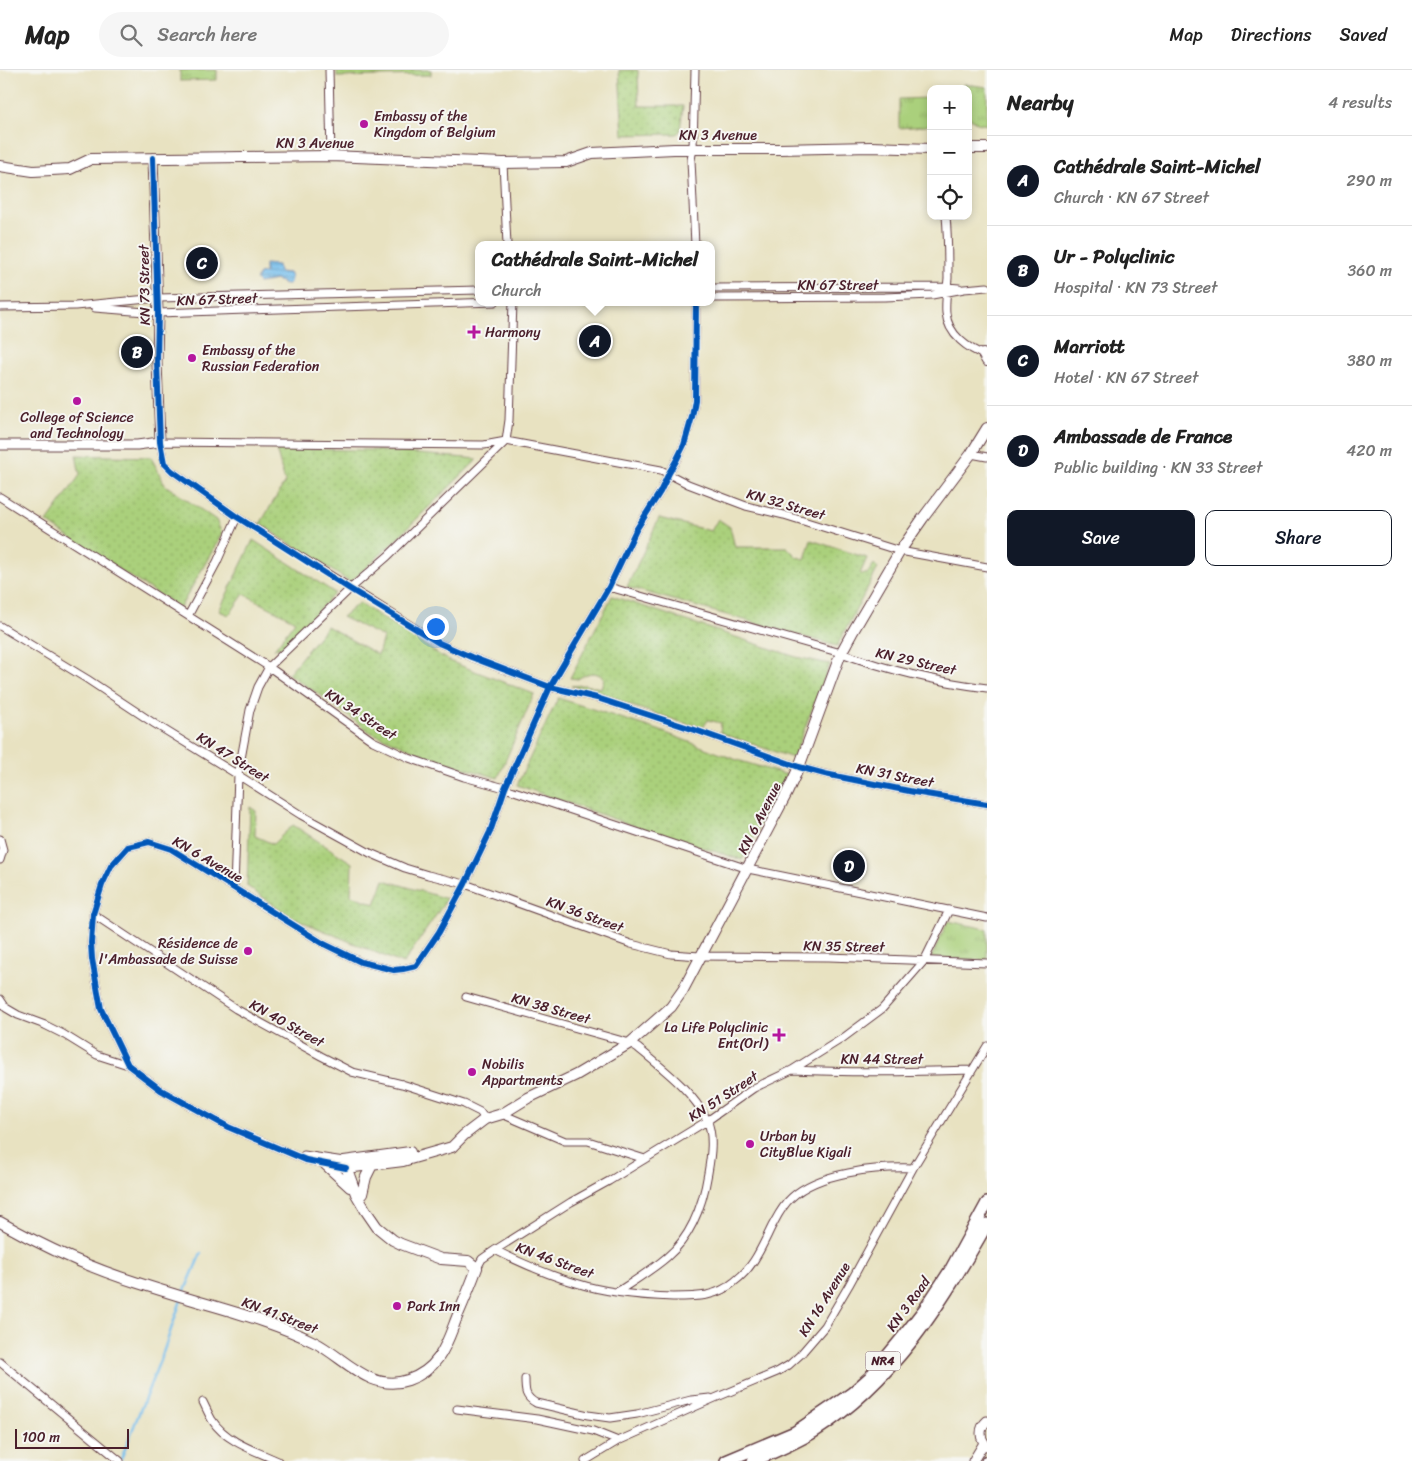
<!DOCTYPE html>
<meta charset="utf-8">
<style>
:root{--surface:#fff;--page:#f6f6f6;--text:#222;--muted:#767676;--line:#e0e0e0;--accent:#111827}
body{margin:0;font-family:Sriracha,sans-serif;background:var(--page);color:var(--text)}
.controls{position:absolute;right:15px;top:15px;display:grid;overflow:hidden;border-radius:10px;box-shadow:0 2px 8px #0003}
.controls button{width:45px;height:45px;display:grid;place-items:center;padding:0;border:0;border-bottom:1px solid var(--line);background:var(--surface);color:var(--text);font:25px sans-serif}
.scale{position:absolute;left:15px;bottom:12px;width:114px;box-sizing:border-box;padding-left:5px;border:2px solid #4a1f2b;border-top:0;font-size:14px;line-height:18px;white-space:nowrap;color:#4a1f2b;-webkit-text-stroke:4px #f6f6f2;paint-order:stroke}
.you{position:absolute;left:435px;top:556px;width:18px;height:18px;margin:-12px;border:4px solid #fff;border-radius:50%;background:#1a73e8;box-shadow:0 0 0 8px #1a73e833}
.badge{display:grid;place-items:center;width:32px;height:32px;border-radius:50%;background:var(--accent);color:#fff;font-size:16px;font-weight:700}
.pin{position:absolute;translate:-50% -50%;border:2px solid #fff;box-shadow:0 1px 5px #0006}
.popup{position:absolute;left:475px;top:171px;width:240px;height:65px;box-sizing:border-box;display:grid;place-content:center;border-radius:10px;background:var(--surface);filter:drop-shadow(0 1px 4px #0005);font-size:16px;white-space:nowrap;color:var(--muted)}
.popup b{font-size:19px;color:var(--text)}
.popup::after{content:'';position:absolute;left:50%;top:100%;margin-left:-10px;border:10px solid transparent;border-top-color:var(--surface)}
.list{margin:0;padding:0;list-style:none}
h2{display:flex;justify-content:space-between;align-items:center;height:65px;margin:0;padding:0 20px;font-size:21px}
h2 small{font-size:16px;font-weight:400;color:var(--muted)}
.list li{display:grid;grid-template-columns:32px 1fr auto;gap:15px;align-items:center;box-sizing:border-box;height:90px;padding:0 20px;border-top:1px solid var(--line)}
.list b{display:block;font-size:19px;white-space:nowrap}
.list p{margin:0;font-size:16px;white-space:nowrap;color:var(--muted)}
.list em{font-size:16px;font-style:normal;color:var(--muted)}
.actions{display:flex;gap:10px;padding:15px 20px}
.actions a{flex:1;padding:11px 0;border:1px solid var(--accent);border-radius:10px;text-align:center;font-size:18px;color:var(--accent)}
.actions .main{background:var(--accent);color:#fff}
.icon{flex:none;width:28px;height:28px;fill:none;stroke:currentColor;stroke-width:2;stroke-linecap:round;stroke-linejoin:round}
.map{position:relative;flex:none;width:987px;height:1391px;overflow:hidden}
header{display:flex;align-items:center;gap:30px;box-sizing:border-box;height:70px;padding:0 25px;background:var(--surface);border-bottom:1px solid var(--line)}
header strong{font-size:24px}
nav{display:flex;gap:28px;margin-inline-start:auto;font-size:18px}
.search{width:350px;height:45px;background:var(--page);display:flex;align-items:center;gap:12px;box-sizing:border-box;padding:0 18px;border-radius:28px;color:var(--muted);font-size:19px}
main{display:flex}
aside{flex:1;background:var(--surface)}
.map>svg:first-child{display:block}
.grass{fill:url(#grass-dots);stroke:#7a7853}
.park{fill:url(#park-tufts);stroke:#7a7853}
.water{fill:url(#water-rules);stroke:#5f6e8c}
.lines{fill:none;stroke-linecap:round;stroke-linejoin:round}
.stream{stroke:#74beed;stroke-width:2.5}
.minor-casing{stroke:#623c42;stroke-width:9}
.tertiary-casing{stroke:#623c42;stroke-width:11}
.secondary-casing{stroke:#623c42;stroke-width:12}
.trunk-casing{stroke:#623c42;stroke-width:14}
.minor{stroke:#fff;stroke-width:7}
.tertiary{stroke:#fff;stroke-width:9}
.secondary{stroke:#fff;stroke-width:10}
.trunk{stroke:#fff;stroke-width:11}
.cycleway-casing{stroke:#f6f6f2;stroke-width:9}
.cycleway{stroke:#0057b8;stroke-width:6}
.poi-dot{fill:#b5179e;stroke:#f6f6f2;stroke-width:2}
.labels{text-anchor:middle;stroke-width:4;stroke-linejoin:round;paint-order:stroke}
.shield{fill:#f6f6f2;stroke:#7e6067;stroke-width:1}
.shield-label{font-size:12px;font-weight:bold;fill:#4a1f2b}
.poi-label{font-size:14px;fill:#4a1f2b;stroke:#f6f6f2;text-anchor:start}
.street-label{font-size:14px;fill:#4a1f2b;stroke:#f6f6f2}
</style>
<header>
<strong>Map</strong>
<div class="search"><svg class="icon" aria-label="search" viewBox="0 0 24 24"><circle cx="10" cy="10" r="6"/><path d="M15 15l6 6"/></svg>Search here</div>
<nav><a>Map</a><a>Directions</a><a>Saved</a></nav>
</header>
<main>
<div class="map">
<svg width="987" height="1391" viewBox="0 0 987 1391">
<defs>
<pattern id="grass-dots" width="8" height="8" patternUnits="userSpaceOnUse" patternTransform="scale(1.25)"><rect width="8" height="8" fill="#aad07b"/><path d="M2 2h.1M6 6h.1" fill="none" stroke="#94b26a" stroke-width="1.8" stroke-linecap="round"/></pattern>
<pattern id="park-tufts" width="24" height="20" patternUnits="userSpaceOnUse" patternTransform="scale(1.25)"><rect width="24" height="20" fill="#aad07b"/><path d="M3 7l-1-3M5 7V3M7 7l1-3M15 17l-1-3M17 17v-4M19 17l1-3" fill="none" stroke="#94b26a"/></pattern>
<pattern id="water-rules" width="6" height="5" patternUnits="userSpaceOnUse" patternTransform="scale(1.25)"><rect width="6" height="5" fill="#74beed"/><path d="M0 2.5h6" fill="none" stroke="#619ac0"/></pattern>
</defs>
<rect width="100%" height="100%" fill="#f6f6f2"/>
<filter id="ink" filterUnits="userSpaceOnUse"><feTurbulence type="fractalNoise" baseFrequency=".02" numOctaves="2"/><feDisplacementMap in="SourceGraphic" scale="10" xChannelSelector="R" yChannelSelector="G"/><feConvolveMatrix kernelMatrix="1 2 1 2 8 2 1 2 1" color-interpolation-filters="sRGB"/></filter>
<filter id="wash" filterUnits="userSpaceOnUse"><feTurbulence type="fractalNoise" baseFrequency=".0096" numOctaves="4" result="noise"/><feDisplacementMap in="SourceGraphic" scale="20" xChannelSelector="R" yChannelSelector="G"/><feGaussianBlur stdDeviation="1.12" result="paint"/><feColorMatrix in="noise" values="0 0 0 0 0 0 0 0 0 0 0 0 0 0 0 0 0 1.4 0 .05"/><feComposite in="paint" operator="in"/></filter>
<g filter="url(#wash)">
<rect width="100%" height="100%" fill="#e8e2c1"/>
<path class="grass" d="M 337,0 L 431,0 L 431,5 L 337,7 Z
M 619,0 L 638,0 L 639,36 L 683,36 L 680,61 L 677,64 L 623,65 Z
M 276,379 L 371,380 L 478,389 L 382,483 L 350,512 L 260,454 L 285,412 Z
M 76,385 L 151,387 L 165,415 L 216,450 L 222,464 L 180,538 L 97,486 L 47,452 L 80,405 Z
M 659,448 L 711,461 L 718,449 L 730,457 L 735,477 L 787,477 L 797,487 L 805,489 L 811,470 L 867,488 L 860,504 L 867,504 L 874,494 L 878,498 L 837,576 L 627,517 Z
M 253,470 L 335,523 L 285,576 L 274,579 L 295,551 L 244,524 L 229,545 L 219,541 Z
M 612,526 L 796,587 L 830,594 L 793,688 L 720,663 L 721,653 L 708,650 L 702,659 L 571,616 L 584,615 L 601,618 L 604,608 C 595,600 587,603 578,609 L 570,608 Z
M 359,533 L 449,591 L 534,624 L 498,708 L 434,689 L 370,662 L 322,626 L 288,604 L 327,556 L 378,585 L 383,567 L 342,547 Z
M 558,628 L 658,660 L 734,689 L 787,705 L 742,790 L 625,753 L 517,715 Z
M 250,737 L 256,741 L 255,766 L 273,774 L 293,755 L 352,793 L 351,825 L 375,834 L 384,810 L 447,829 L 403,894 L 289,846 L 247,816 Z"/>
<path class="park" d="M 180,0 L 217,0 L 217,10 L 180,11 Z
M 964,14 L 987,17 L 987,55 L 977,53 L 968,46 L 968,19 L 964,19 Z
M 931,28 L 931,53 L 926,56 L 899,58 L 899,29 Z
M 948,851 L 987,859 L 987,890 L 931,888 Z"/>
<path class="water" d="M 265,194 L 278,195 L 279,202 L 289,203 C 292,208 291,210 289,214 L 284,214 L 277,210 L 259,213 L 256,210 L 259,204 L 265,203 Z"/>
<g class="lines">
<path class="stream" d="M 183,1225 L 201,1183
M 121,1389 L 164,1280 L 181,1230"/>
</g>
</g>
<g filter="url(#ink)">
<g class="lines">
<g class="minor-casing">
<path id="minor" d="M 329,0 L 331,86
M 503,93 L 507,175
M 946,146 C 948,167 948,188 948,208 C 947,220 945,232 946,243 C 948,265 968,279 987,286
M 695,175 L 691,90 L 693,78 L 695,0
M 711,218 L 947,217 L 959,218
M 711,228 L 885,227 L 932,225 L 964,219 L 987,217
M 0,237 L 75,236 L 158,228 L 479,220
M 95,238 L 158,243 L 495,232
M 971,384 L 987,387
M 0,427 L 269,597 L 373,671 L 409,688 L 464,707 L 505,718 L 748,799 L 987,848
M 987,497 L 900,481 L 784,445 L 746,436 L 688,414 L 661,400 L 506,371 L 484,375 L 160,372 L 164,393 L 172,401 L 237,447 L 439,573 L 471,587 L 550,617 L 597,628 L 695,660 L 799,697 L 825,704 L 914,722 L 987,734
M 609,517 L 841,583 C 888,600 938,612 987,618
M 188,546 L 217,492 L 237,447
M 0,556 L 87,609 L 155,654 L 238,705 L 301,745 L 370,783 L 405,798 L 428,805 L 465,814 L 631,874 L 671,884 L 700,886 L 829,887 L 987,893
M 0,769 L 3,780 L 0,790
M 234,818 L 238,705 L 250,640 L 258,617 L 269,597 L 350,519 L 388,486 L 506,371 L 509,350 L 513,232
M 93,844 L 236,939 L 321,986 L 352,1002 L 402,1014 L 464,1034 L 480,1042 L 485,1049
M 466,927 L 630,973 L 638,978 C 663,999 692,1020 707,1050 C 714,1065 711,1086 708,1103 C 703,1134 692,1166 667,1187 C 652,1200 634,1211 617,1222
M 0,929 L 6,938 L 18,945 L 45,955 L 63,964 L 97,985 L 128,995
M 793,1000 C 853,1003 913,1002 972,1000
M 502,1044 L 565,1071 L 588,1071 L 645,1089
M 304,1085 L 344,1091
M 346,1098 L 306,1090 L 228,1057 L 161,1020 L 128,995 L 101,939 L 92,889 L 91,873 L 93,844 L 102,815 L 111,796 L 128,777 L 149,772 L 171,779 L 324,874 L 361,892 L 394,900 L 403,899 L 416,896 L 439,862 L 465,814 L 490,762 L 505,718 L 550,617 L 609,517 L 636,460 L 660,422 L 669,403 L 676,391 L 684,375 L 692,347 L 695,330 L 696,232
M 495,1180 C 521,1193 548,1205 576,1213 C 607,1223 640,1226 673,1227 C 684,1227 696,1227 707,1225 C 716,1223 727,1218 734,1212 C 754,1197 761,1178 772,1156 C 777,1147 782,1136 791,1128 C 818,1102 877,1097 913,1098
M 477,1198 L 482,1189 L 495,1180 L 571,1132 L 609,1111 L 707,1051 L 754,1018 L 792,1000 L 843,968 L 882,939 L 924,891 L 949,840
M 0,1292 L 120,1391
M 525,1309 C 525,1321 525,1327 536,1333 L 588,1345 L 610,1348 L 637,1344 L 691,1330 L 710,1328
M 203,1332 C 206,1338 209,1345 212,1350 C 226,1372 256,1381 278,1391
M 457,1339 L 537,1349 L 593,1361 L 618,1371
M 585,1391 L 618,1371 L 715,1328 L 777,1302 L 789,1295 L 800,1285 L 825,1256 L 849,1215 L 913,1098 L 987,976"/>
</g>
<g class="tertiary-casing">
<path id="tertiary" d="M 0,375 L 137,375 L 160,372 L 157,292 L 158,243 L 153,88
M 987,1351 C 979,1358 979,1368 987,1376
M 973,1391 L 984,1373
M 986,1391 L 987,1390"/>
</g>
<g class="secondary-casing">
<path id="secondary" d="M 968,78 L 987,78
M 0,96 L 33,101 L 70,99 L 91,89 L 331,86 L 503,93 L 566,92 L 592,83 L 674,79 L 779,79 L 871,77 L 931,79
M 983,284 L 987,291
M 325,1094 L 350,1117
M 346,1098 L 403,1091 L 452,1077 L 464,1065 L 485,1049 L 502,1044 L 528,1028 L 576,1005 L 630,973 L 671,937 L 683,920 L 787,723 L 799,697 L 841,583 L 852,563 L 900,481 L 923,448 L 971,384 L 987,358
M 362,1124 L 366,1107 L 372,1095
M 0,1152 C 44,1177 90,1198 138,1213 C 163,1221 189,1229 214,1236 C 248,1246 282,1256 314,1272 C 344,1287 370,1323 408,1310 C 440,1299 446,1275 457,1247 C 464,1231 471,1214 477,1198 L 468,1191 L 441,1189 L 401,1174 L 393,1170 L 377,1157 L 366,1141 L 356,1124 L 344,1091 L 410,1082"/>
</g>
<g class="trunk-casing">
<path id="trunk" d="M 726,1391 L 795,1362 L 852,1323 L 870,1307 L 902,1268 L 926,1237 L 951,1199 L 987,1133
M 753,1391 C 774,1382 796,1373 815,1361 C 893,1312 943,1232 987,1154"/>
</g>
<use href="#minor" class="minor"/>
<use href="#tertiary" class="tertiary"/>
<use href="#secondary" class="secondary"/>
<use href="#trunk" class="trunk"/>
<g class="cycleway-casing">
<path id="cycleway" d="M 153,88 L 158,243 L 157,292 L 160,372 L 164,393 L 172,401 L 237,447 L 350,519 L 439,573 L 471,587 L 550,617 L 597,628 L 695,660 L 799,697 L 825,704 L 914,722 L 987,734
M 346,1098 L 306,1090 L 228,1057 L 161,1020 L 128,995 L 101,939 L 92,889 L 91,873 L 93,844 L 102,815 L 111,796 L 128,777 L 149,772 L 171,779 L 324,874 L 361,892 L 394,900 L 403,899 L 416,896 L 439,862 L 465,814 L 490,762 L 505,718 L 550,617 L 609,517 L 636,460 L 660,422 L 669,403 L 676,391 L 684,375 L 692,347 L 695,330 L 696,232"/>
</g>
<use href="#cycleway" class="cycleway"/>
</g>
</g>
<g class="poi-dot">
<circle cx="364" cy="54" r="5"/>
<path d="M471.5 254.5h5v5h5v5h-5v5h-5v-5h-5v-5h5z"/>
<circle cx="192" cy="288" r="5"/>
<circle cx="77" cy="331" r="5"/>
<circle cx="248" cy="881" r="5"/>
<path d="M776.5 957.5h5v5h5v5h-5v5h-5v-5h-5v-5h5z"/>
<circle cx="472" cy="1002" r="5"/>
<circle cx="750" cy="1074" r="5"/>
<circle cx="397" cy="1236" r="5"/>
</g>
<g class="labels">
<rect class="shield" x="865.5" y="1281.5" width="35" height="19" rx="4"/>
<g class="shield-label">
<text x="883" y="1295">NR4</text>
</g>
<g class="poi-label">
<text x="374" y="51">Embassy of the<tspan x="374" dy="16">Kingdom of Belgium</tspan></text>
<text x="485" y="267">Harmony</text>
<text x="202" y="285">Embassy of the<tspan x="202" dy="16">Russian Federation</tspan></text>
<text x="77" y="352" text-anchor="middle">College of Science<tspan x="77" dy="16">and Technology</tspan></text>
<text x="238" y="878" text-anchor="end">Résidence de<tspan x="238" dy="16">l'Ambassade de Suisse</tspan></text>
<text x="768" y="962" text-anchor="end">La Life Polyclinic<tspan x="768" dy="16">Ent(Orl)</tspan></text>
<text x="482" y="999">Nobilis<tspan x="482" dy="16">Appartments</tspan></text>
<text x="760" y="1071">Urban by<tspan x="760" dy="16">CityBlue Kigali</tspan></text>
<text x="407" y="1241">Park Inn</text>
</g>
<g class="street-label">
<text x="718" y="70">KN 3 Avenue</text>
<text x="315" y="78">KN 3 Avenue</text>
<text transform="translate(144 215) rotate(-91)" y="5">KN 73 Street</text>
<text x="838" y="220">KN 67 Street</text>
<text transform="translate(217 229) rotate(-2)" y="5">KN 67 Street</text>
<text transform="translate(786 434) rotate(16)" y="5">KN 32 Street</text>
<text transform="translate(916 591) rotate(13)" y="5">KN 29 Street</text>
<text transform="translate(361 644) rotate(33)" y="5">KN 34 Street</text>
<text transform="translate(233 687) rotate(32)" y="5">KN 47 Street</text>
<text transform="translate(895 705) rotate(11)" y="5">KN 31 Street</text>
<text transform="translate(759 748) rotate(-63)" y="5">KN 6 Avenue</text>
<text transform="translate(208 789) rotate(30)" y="5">KN 6 Avenue</text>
<text transform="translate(585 844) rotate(20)" y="5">KN 36 Street</text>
<text transform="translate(844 876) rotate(1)" y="5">KN 35 Street</text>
<text transform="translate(551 938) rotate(16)" y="5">KN 38 Street</text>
<text transform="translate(287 953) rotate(29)" y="5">KN 40 Street</text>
<text x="882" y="994">KN 44 Street</text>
<text transform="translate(723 1026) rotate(-33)" y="5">KN 51 Street</text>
<text transform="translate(555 1190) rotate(20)" y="5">KN 46 Street</text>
<text transform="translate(824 1229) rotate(-58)" y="5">KN 16 Avenue</text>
<text transform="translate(908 1234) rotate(-54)" y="5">KN 3 Road</text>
<text transform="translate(280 1245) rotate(21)" y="5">KN 41 Street</text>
</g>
</g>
</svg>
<div class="controls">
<button>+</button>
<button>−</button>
<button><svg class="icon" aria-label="locate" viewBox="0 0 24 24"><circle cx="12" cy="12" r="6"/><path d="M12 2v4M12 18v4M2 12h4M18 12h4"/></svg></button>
</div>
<div class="scale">100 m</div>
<div class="you"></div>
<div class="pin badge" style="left:595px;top:271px">A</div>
<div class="popup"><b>Cathédrale Saint-Michel</b>Church</div>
<div class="pin badge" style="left:137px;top:282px">B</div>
<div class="pin badge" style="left:202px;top:193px">C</div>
<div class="pin badge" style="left:849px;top:796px">D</div>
</div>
<aside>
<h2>Nearby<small>4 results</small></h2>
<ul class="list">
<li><span class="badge">A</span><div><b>Cathédrale Saint-Michel</b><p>Church · KN 67 Street</p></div><em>290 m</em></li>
<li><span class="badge">B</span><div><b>Ur - Polyclinic</b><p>Hospital · KN 73 Street</p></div><em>360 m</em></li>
<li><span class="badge">C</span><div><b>Marriott</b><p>Hotel · KN 67 Street</p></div><em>380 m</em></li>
<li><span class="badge">D</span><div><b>Ambassade de France</b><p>Public building · KN 33 Street</p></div><em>420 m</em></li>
</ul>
<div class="actions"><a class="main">Save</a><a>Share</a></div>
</aside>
</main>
